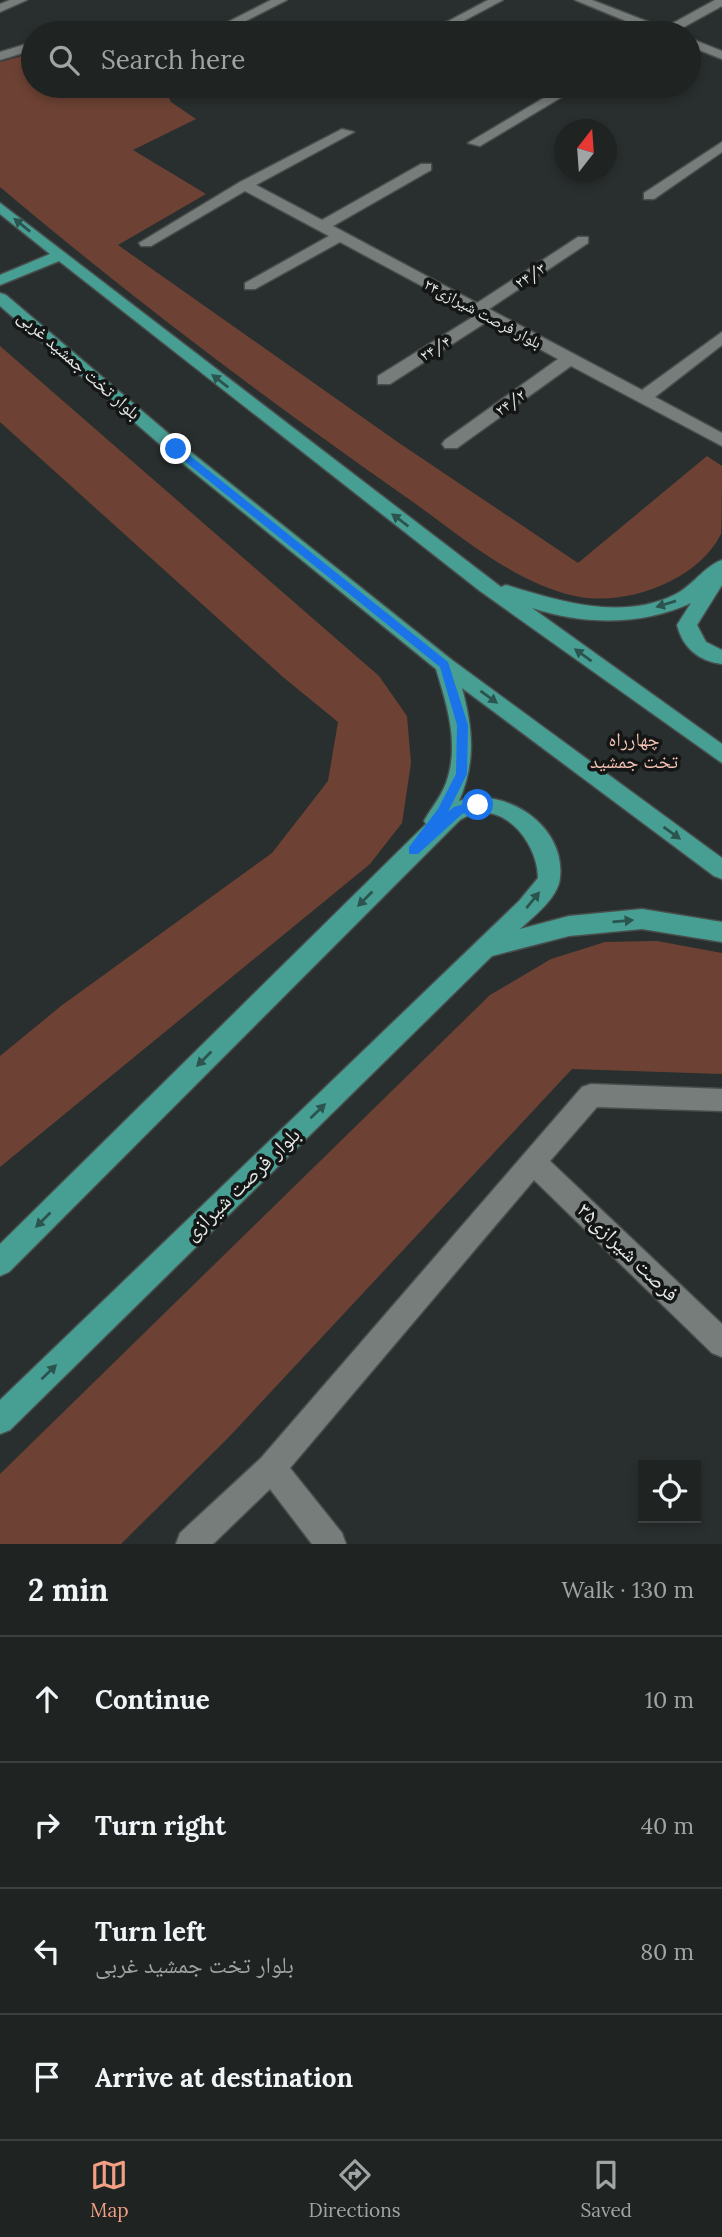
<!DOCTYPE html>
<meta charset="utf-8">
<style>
:root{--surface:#1f2322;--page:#272b2a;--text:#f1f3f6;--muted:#a1a4a5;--line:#3c4040;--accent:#f39f83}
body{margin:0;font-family:Lora,"Noto Naskh Arabic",serif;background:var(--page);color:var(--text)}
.controls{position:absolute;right:21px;bottom:21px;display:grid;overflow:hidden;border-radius:0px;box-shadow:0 4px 10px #0003}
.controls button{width:63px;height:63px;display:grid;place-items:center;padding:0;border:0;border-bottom:2px solid var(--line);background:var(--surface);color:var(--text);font:35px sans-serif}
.compass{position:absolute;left:554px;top:119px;width:63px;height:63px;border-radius:50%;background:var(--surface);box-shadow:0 4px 10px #0003;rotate:17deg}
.stop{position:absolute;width:21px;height:21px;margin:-16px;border:5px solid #1a73e8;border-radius:50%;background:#fff}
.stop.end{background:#1a73e8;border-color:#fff;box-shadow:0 2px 7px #0008}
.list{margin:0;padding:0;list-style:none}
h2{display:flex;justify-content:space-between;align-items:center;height:91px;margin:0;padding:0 28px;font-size:30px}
h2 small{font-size:23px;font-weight:400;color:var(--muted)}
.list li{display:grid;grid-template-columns:46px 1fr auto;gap:21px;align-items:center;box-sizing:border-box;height:126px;padding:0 28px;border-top:2px solid var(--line)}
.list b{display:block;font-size:26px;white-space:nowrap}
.list p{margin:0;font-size:23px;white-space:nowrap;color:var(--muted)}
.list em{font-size:23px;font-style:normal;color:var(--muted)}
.icon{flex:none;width:38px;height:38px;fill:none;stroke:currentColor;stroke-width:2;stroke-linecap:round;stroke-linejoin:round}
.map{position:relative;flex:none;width:722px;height:1544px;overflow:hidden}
.search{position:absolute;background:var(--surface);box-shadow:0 4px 10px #0003;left:21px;right:21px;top:21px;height:77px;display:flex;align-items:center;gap:18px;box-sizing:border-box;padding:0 24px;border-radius:38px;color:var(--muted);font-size:26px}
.sheet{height:595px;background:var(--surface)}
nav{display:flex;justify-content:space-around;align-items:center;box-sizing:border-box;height:98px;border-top:2px solid var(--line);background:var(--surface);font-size:19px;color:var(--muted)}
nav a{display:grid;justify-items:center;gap:4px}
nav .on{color:var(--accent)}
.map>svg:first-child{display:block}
.green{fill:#6d4234}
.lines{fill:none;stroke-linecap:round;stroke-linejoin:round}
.minor-casing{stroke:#494e4d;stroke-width:3}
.major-casing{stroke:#494e4d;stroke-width:3}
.minor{fill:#767d7b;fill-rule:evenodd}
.major{fill:#479f94;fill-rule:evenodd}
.oneway{fill:#2b544f}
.route{fill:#1a73e8}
.labels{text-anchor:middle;stroke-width:7;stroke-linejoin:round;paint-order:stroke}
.far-street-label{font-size:16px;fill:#e5e9e8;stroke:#141616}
.street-label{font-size:18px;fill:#e5e9e8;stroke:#141616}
.neighbourhood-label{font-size:19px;fill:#f5c4b4;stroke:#141616}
.near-street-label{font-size:21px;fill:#e5e9e8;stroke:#141616}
</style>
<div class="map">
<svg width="722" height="1544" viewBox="0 0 722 1544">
<rect width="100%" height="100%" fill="#292f2e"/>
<path class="green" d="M 33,53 L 33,86 L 163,86 L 171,102 L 196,119 L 133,150 L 206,194 L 118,245 L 399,443 L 578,563 L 707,456 L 722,466 C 722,481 722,523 721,534 C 697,582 624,607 575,596 C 511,582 455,531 403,495 C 264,398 129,296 0,187 L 0,62 Z
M 0,346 L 379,676 L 407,716 L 411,763 L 402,823 L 370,864 L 0,1167 L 0,1056 L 61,1006 L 272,853 L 328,781 L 338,722 L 283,677 L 0,422 Z
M 657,941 L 722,953 L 722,1074 L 572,1069 L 227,1439 L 121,1544 L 0,1544 L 0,1474 L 490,995 L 551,959 L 605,942 Z"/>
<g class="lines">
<g class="minor-casing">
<path id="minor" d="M 10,0 L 27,0 L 0,12 L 0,4 Z
M 271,0 L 287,0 L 228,30 L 218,27 Z
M 488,0 L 503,0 L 441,33 L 426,33 Z
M 575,0 L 592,0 L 664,28 L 715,0 L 722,0 L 722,6 L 673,33 L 655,33 Z
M 689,38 L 722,51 L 722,59 L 689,46 Z
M 33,42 L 33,50 L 0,60 L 0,52 Z
M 564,86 L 580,86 L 480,146 L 468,143 Z
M 342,129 L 354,132 L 256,185 L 322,220 L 421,164 L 431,164 L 431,170 L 333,226 L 477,303 L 578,237 L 588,237 L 588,243 L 489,309 L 642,390 L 722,332 L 722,345 L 655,397 L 722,433 L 722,446 L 571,366 L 457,448 L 445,448 L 442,444 L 445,440 L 558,359 L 488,321 L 390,384 L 378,384 L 378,376 L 476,315 L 340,242 L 255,289 L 245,289 L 245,283 L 329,236 L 245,191 L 151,246 L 141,246 L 139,243 L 240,182 Z
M 722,142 L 722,152 L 654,199 L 644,199 L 644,193 Z
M 591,1084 L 722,1089 L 722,1111 L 597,1107 L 550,1161 L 722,1324 L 722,1357 L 712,1353 L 534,1180 L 290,1468 L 342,1533 L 346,1544 L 312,1544 L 270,1489 L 213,1544 L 176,1544 L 180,1533 L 261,1458 L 582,1087 Z"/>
</g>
<g class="major-casing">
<path id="major" d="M 0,203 L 501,587 L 506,585 C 559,601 620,621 674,595 C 692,587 704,566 722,560 L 722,585 L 697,625 L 706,642 L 722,650 L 722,664 C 699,661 683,648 677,625 L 691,603 C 642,626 583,625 532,608 L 722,744 L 722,763 L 480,591 L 59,261 L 0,285 L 0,275 L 50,254 L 0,214 Z
M 0,293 L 6,295 L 182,445 L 452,660 L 722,858 L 722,879 L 714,876 L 462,688 C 473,729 476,762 459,801 C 505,786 566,825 560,878 C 558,898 534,916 520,929 L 569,916 L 642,909 L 722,922 L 722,942 L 642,929 L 569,936 L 492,956 L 10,1430 L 0,1434 L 0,1400 L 519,901 L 538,878 C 538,841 499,794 460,820 L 9,1272 L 0,1276 L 0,1244 L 426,824 L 424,821 C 431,808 441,797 446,783 C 460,745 447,705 436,669 L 170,453 L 0,306 Z"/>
</g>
<use href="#minor" class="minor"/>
<use href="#major" class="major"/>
</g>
<defs><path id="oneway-solid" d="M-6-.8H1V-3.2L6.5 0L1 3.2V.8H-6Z" transform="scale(1.75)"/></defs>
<g class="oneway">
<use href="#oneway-solid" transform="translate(22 225) rotate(-141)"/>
<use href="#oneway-solid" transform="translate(220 381) rotate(-142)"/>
<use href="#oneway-solid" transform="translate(400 520) rotate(-143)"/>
<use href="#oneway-solid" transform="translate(666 604) rotate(163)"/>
<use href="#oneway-solid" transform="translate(583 655) rotate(-144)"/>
<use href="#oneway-solid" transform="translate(489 697) rotate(36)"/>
<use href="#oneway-solid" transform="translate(672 833) rotate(36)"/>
<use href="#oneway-solid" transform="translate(365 899) rotate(135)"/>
<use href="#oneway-solid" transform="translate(533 900) rotate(-51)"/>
<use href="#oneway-solid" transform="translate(623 921) rotate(-5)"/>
<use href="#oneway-solid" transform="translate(204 1059) rotate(135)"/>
<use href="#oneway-solid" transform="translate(318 1111) rotate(-44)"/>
<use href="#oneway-solid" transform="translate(43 1220) rotate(135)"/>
<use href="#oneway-solid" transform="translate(49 1372) rotate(-44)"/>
</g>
<path class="route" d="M 172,447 L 179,447 L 448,662 L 468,725 L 467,774 L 448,812 L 454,807 L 478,800 L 484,805 L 482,808 L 462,814 L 418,854 L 409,854 L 409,847 L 438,809 L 456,774 L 457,725 L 440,667 L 172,451 Z"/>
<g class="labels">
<g class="far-street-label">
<text transform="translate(530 275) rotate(-33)" y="6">۲۴/۳</text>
<text transform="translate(483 313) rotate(28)" y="6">بلوار فرصت شیرازی۲۴</text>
<text transform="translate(435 348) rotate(-32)" y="6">۲۴/۴</text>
<text transform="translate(510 402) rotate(-36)" y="6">۲۴/۲</text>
</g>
<g class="street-label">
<text transform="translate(79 365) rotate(41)" y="6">بلوار تخت جمشید غربی</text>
</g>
<g class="neighbourhood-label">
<text x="634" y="746">چهارراه<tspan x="634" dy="22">تخت جمشید</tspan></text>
</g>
<g class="near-street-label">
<text transform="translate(242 1184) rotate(-44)" y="7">بلوار فرصت شیرازی</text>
<text transform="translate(628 1252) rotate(44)" y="7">فرصت شیرازی۳۵</text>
</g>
</g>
</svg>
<div class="controls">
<button><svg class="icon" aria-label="locate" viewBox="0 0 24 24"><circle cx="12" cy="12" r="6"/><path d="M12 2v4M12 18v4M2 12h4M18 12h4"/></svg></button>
</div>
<svg class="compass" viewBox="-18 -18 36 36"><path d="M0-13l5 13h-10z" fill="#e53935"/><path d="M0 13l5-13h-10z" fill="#a1a4a5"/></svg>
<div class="stop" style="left:478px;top:805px"></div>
<div class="stop end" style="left:176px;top:449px"></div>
<div class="search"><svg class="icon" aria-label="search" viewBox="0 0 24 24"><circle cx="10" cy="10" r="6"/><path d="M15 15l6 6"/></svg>Search here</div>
</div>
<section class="sheet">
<h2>2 min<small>Walk · 130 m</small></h2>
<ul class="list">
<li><svg class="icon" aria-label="ahead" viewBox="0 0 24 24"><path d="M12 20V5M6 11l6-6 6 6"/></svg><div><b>Continue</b></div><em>10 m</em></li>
<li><svg class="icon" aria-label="right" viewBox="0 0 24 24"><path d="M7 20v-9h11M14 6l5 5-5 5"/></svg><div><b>Turn right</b></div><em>40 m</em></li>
<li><svg class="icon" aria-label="left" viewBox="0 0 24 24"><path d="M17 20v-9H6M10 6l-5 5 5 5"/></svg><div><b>Turn left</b><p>بلوار تخت جمشید غربی</p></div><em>80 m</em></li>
<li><svg class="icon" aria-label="arrive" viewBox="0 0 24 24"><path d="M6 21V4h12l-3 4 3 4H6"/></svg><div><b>Arrive at destination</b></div></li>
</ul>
</section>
<nav>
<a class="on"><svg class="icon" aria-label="map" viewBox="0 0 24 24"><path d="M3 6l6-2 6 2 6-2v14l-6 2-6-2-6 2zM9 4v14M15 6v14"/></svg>Map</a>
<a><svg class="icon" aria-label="directions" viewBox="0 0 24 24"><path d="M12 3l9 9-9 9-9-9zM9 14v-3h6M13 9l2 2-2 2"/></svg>Directions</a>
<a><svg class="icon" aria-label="saved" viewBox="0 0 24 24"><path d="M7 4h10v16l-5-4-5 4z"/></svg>Saved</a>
</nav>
